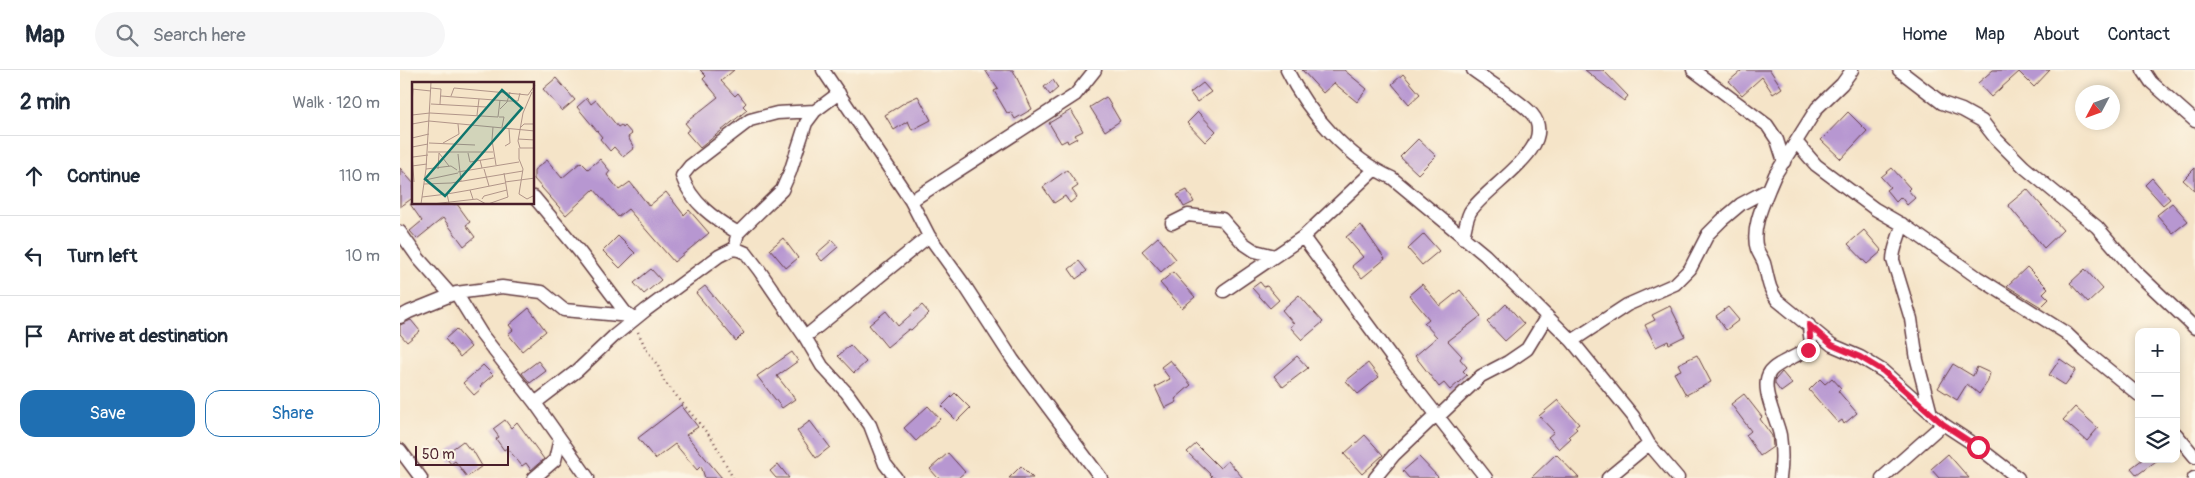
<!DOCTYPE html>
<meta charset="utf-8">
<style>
:root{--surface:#fff;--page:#f6f6f7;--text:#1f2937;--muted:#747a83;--line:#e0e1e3;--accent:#1f6fb2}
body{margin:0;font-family:Pangolin,sans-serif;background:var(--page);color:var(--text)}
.controls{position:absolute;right:15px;bottom:15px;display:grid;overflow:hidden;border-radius:10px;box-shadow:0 2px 8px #0003}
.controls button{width:45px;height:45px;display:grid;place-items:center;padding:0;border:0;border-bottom:1px solid var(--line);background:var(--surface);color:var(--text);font:25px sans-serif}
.compass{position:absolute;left:1675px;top:15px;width:45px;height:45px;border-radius:50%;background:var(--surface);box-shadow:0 2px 8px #0003;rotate:229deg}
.scale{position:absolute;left:15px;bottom:12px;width:94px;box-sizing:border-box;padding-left:5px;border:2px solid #4a1f2b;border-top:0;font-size:14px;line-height:18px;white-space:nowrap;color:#4a1f2b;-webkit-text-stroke:4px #fcf5e5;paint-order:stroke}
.stop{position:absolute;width:15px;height:15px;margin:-11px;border:4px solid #e11d48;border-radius:50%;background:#fff}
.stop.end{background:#e11d48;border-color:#fff;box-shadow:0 1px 5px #0008}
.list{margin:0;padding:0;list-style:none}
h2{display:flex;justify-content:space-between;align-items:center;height:65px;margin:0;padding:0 20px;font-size:21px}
h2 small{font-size:16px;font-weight:400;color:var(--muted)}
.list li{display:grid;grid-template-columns:32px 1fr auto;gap:15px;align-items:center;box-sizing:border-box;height:80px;padding:0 20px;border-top:1px solid var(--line)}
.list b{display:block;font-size:19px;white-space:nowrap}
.list em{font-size:16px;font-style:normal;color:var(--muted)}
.actions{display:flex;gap:10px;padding:15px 20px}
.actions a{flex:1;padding:11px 0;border:1px solid var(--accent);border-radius:15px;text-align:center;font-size:18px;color:var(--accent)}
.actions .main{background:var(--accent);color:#fff}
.icon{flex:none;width:28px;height:28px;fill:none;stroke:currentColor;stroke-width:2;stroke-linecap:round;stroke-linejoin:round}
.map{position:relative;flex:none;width:1795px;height:408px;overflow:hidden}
header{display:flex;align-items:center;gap:30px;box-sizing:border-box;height:70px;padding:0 25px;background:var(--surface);border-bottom:1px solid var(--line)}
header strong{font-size:24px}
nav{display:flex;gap:28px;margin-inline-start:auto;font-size:18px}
.search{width:350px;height:45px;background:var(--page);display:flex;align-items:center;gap:12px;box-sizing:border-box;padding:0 18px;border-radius:28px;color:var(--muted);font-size:19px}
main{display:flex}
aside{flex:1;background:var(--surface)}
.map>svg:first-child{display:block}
.building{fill:#b797d1}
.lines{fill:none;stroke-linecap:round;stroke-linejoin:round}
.minor-casing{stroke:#643d43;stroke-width:15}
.path{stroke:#643d43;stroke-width:2.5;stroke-dasharray:1 4;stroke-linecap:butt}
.minor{stroke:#fff;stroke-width:12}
.route{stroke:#e11d48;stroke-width:6}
.inset-road{fill:none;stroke:#b19589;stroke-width:1}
.view{fill:#0f766e;fill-opacity:0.15;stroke:#0f766e;stroke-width:2.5}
.inset-edge{fill:none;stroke:#4a1f2b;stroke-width:2.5}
</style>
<header>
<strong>Map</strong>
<div class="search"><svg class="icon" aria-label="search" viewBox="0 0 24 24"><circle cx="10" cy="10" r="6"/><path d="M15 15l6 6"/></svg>Search here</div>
<nav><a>Home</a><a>Map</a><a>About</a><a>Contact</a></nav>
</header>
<main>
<aside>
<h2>2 min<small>Walk · 120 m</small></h2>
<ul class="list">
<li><svg class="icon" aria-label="ahead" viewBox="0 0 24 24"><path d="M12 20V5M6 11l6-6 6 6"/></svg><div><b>Continue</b></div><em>110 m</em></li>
<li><svg class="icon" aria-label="left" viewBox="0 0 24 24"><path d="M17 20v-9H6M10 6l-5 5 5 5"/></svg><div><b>Turn left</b></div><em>10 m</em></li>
<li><svg class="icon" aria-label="arrive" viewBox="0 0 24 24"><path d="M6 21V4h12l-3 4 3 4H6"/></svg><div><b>Arrive at destination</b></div></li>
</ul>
<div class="actions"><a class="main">Save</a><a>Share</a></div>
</aside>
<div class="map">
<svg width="1795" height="408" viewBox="0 0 1795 408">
<rect width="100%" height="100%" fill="#fcf5e5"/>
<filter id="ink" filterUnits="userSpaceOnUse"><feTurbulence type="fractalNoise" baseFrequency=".02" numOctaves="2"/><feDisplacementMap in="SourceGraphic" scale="10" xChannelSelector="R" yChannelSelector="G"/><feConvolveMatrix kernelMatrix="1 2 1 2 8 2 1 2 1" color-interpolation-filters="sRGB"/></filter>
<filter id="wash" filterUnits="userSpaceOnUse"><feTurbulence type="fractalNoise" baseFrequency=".0096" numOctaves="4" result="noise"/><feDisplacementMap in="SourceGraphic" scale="20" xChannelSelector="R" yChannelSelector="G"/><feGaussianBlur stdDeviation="1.12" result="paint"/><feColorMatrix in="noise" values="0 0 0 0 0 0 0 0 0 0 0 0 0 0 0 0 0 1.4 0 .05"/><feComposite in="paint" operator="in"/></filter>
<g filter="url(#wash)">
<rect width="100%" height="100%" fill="#f5e4c8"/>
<g id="blocks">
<path class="building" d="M 300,0 L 334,0 L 321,11 L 335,26 L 338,23 L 346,33 L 343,36 L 347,40 L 300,78 L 286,62 L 290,59 L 285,53 L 318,27 L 303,9 L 306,6 Z
M 585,0 L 613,0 L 632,39 L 615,49 L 611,42 L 607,43 L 594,21 L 598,19 Z
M 902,0 L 944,0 L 967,19 L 957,32 L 934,13 L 923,23 Z
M 1185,0 L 1203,0 L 1228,26 L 1224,31 Z
M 1342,0 L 1370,0 L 1382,18 L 1373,24 L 1362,7 L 1342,25 L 1329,11 Z
M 1593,0 L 1650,0 L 1634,17 L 1619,2 L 1591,27 L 1578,13 Z
M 1003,4 L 1020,24 L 1009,34 L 992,14 Z
M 156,8 L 175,30 L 162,41 L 143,19 Z
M 653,10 L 658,18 L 650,25 L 644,17 Z
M 803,13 L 811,22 L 797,32 L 790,23 Z
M 518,26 L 531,50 L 512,60 L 508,51 L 494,60 L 485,45 L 507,31 Z
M 706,27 L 720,51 L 705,61 L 690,37 Z
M 187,28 L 191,34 L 196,30 L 218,57 L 221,55 L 223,58 L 225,56 L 232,64 L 228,67 L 234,78 L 223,87 L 214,77 L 210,81 L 200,69 L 202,67 L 177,37 Z
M 671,40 L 683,61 L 675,65 L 677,68 L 668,73 L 667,70 L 661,73 L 649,53 Z
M 798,42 L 816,61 L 805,72 L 787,53 Z
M 1448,42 L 1467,61 L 1441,89 L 1421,70 Z
M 1018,69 L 1036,86 L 1018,104 L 1000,87 Z
M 200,89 L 210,101 L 207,105 L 219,120 L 230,112 L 249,136 L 266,122 L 284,145 L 289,140 L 309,163 L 274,192 L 228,139 L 218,147 L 194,119 L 166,145 L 134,109 L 134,100 L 147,90 L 162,108 L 181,92 L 188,99 Z
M 0,98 L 14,114 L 14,127 L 0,137 Z
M 1492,98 L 1510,118 L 1508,120 L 1515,128 L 1507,135 L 1501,127 L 1496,132 L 1486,120 L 1490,117 L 1481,107 Z
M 1795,98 L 1795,121 L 1783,110 Z
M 667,100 L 678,116 L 672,120 L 677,127 L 670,133 L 665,126 L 654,133 L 643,117 Z
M 1752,108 L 1770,129 L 1763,135 L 1745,115 Z
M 1627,119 L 1663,160 L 1644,178 L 1608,135 Z
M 787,120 L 794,132 L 784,137 L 777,125 Z
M 1772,133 L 1788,151 L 1773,163 L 1757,145 Z
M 10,134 L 57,134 L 70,152 L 66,155 L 75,167 L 64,176 L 43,148 L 17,169 L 10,161 L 22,151 Z
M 961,155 L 985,189 L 962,208 L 952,196 L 963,187 L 946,167 Z
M 1464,160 L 1482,181 L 1467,194 L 1448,174 Z
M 1024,164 L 1039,181 L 1022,195 L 1008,179 Z
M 218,166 L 235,183 L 220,198 L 203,181 Z
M 758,167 L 776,189 L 761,202 L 742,181 Z
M 383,168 L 398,188 L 386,198 L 370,179 Z
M 432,170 L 438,177 L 422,191 L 416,184 Z
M 679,191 L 687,201 L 676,209 L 669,199 Z
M 1627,197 L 1648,218 L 1643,223 L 1649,229 L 1641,237 L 1607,216 Z
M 251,199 L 261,210 L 244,224 L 234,213 Z
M 1685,199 L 1703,219 L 1688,233 L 1670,213 Z
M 773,202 L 795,227 L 782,238 L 760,213 Z
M 860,212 L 864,217 L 867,216 L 879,230 L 870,238 L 852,218 Z
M 1022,214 L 1040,236 L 1060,220 L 1081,246 L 1048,271 L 1062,286 L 1060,289 L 1067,297 L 1063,301 L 1067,305 L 1050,320 L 1044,313 L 1039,317 L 1015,286 L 1037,267 L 1024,253 L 1029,249 L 1009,225 Z
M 305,216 L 344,263 L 336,271 L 296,223 Z
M 899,225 L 923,252 L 902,270 L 890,257 L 894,254 L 882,240 Z
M 1106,234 L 1124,254 L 1105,271 L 1087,252 Z
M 522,235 L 529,243 L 511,260 L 509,259 L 487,277 L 469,255 L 486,241 L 498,256 Z
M 1270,236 L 1285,266 L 1269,274 L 1268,271 L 1256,277 L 1245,255 L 1255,250 L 1252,245 Z
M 1328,237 L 1339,250 L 1326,260 L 1316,246 Z
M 129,238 L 146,261 L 122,281 L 108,264 L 113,260 L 109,255 Z
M 11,250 L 20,261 L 7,272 L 0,264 L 0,255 Z
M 56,259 L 71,277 L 60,287 L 45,269 Z
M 450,275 L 466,292 L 454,303 L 438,286 Z
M 392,282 L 398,291 L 377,306 L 395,329 L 382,338 L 357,306 Z
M 1297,285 L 1311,312 L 1286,325 L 1274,303 L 1281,300 L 1278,294 Z
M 897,286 L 908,298 L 883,317 L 874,306 Z
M 1660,289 L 1676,300 L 1665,315 L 1649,305 Z
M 770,290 L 791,315 L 775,329 L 777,332 L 765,338 L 755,317 L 770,309 L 761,297 Z
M 138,291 L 146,301 L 130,313 L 122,303 Z
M 968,293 L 979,307 L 958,324 L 946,311 Z
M 1553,294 L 1573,306 L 1577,297 L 1590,303 L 1587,313 L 1579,324 L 1567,314 L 1557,330 L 1538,318 Z
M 83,295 L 93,305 L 80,316 L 82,318 L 74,325 L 63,313 Z
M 1382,302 L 1392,314 L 1381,322 L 1375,314 L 1375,310 Z
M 1432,308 L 1441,318 L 1438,321 L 1457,343 L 1444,354 L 1442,350 L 1438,353 L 1409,320 L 1420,309 L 1425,314 Z
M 555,323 L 570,338 L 557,351 L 542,336 Z
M 1344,324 L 1362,347 L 1360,349 L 1372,366 L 1373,377 L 1360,386 L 1346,365 L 1351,361 L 1331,334 Z
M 1158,330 L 1179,354 L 1175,357 L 1177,359 L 1169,366 L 1171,368 L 1159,379 L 1148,367 L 1154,362 L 1139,346 Z
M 281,335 L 298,357 L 286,365 L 322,408 L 305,408 L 301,396 L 297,400 L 275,374 L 255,389 L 238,368 Z
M 528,336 L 540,349 L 516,371 L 504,358 Z
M 1675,337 L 1698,358 L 1687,371 L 1663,350 Z
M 105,350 L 111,358 L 117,352 L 144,389 L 131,400 L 126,393 L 122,396 L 107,378 L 104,380 L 96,369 L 99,367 L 93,359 Z
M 410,351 L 430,377 L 416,388 L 397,361 Z
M 965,365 L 983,385 L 962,404 L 944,384 Z
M 63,371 L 70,380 L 72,379 L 82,396 L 67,407 L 55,391 L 51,394 L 44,385 Z
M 796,374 L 820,398 L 828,391 L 843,408 L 810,408 L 812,406 L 787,382 Z
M 548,383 L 565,402 L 558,408 L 538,408 L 530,399 Z
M 1156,384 L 1179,408 L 1131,408 Z
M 1548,384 L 1569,408 L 1539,408 L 1531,399 Z
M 1019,387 L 1039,408 L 1009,408 L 1003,401 Z
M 1743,389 L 1759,389 L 1737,405 L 1731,398 Z
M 378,394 L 389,408 L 376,408 L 370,401 Z
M 621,396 L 633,408 L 609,408 Z"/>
</g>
</g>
<g filter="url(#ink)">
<use href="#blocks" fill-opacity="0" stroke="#643d43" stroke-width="1"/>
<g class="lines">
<g class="minor-casing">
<path id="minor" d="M 423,0 L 511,131 L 529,166 L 565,216 L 613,290 L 701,408
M 887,0 C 907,42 949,89 992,108 L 1085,185 L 1172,271 L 1233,346 L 1249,374 L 1278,408
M 1293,0 L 1367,55 L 1377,70 L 1384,92
M 1499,0 L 1542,33 L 1562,40 L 1582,51 L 1596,69 L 1624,97 L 1697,157 L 1734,200 L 1795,258
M 1743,0 L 1751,12 L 1795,51
M 1397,73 L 1416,95 L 1475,139 L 1508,158 L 1577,207 L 1666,263 L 1685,281 L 1739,325
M 1369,119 C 1362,136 1351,161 1357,179 C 1359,184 1362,188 1364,193 C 1368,207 1368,218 1377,230 L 1432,275 L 1460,287 L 1483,301 L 1543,354 L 1578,377 L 1618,408
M 134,127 L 179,181 L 225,242 L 231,246
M 511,131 L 675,25 L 695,0
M 772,153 L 788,145 L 822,149 L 843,173 L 855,181 L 875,186
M 1502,154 C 1500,167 1493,178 1493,190 L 1511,249 L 1517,290 L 1531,344
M 0,162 L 19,189 L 51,225
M 338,163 C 315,149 291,133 282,106 L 290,96 L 350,50 L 377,43 L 415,41
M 903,167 L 993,289 L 1086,408
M 1063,168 C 1065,159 1066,150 1070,142 C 1086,116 1160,77 1132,44 C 1120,30 1089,12 1073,0
M 336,170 L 338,163 L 353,148 L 382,120 L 390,102 L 406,53 L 415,41 L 439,23
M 824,221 L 903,167 L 974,100
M 56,223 L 82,265 L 135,333 L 188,408
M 0,247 L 9,242 L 56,223 L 102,217 L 142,222 L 164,240 L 230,246
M 405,267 L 529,166
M 1172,271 L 1227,235 L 1275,214 L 1290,199 L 1308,164 L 1322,150 L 1341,134 L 1369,119 L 1375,105 L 1417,38 L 1442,14 L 1452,0
M 135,333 L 178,300 L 214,266 L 246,240 L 319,186 L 333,179 L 339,180 L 346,183 L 359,200 L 405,267 L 422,296 L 447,323 L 470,355 L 485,394 L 496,408
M 1039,346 L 1081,306 L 1108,292 L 1127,279 L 1147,246
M 1776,364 L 1795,387
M 0,380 L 21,408
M 134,408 L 155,390 L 160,369
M 975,408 L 994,385 L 1037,344
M 1208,408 L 1249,374
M 1380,408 C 1382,394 1382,379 1380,365 C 1377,349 1359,317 1370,302 C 1376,292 1410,282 1411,275 C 1411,269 1409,262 1409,255
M 1482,408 L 1543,354
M 1794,408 L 1795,408"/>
</g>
<path class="path" d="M 238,262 L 246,279 L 258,296 L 264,311 L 313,370 L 333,408"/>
<use href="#minor" class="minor"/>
</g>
</g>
<g class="lines" filter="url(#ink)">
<path class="route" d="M 1408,280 L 1411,276 L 1409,255 L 1432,275 L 1460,287 L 1483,301 L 1543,354 L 1578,377"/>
</g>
<g transform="translate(12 12)">
<rect width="122" height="122" fill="#f5e4c8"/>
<path class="inset-road" d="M 19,6 L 29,7 L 28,22M 0,7 L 19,9M 120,10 L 111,31 L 106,59 L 108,66 L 123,66M 29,14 L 96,19M 39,14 L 42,6 L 116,13 L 123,3M 96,19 L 106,19 L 108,11M 19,22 L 74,25M 0,23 L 1,7M 88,27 L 95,20 L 98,10M 0,33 L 18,31 L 86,35 L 88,18M 65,33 L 67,17M 87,35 L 92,35 L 90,45M 17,39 L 123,49M 0,42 L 17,39M 81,45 L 80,58 L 84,83M 108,46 L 112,42 L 123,42M 0,56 L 17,52M 106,57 L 123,58M 17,61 L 63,63M 31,61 L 47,52 L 46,42M 93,64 L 98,61 L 97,47M 0,65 L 16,62M 107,66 L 107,77 L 111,87 L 107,112 L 115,117 L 123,113M 16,70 L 81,70M 0,71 L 2,100M 27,71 L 37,84M 56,71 L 58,80 L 82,76M 46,72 L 49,99M 1,75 L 16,73M 68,78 L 70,86 L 107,80M 0,84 L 15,82M 14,87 L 39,84 L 45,88M 26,87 L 27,71M 72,87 L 77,104M 46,90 L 70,86M 13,98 L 46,91M 93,100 L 123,96M 12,102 L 39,101 L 111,89M 58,108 L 93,101M 35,112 L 58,108 L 61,117M 10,115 L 35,112 L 37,121M 70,117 L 72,114 L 95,108M 9,122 L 14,87 L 19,0M 20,122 L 65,117 L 74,122M 76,122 L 96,115 L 92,91"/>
<path class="view" d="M 90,8 L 110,26 L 33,114 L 13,97 Z"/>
<rect width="122" height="122" class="inset-edge"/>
</g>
</svg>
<div class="controls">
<button>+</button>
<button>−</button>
<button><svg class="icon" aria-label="layers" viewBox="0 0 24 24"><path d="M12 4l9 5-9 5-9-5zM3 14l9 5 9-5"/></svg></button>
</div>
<svg class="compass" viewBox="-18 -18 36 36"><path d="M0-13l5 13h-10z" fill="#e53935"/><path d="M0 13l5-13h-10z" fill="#747a83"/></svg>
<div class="scale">50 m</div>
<div class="stop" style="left:1578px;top:377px"></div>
<div class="stop end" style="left:1408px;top:280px"></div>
</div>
</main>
